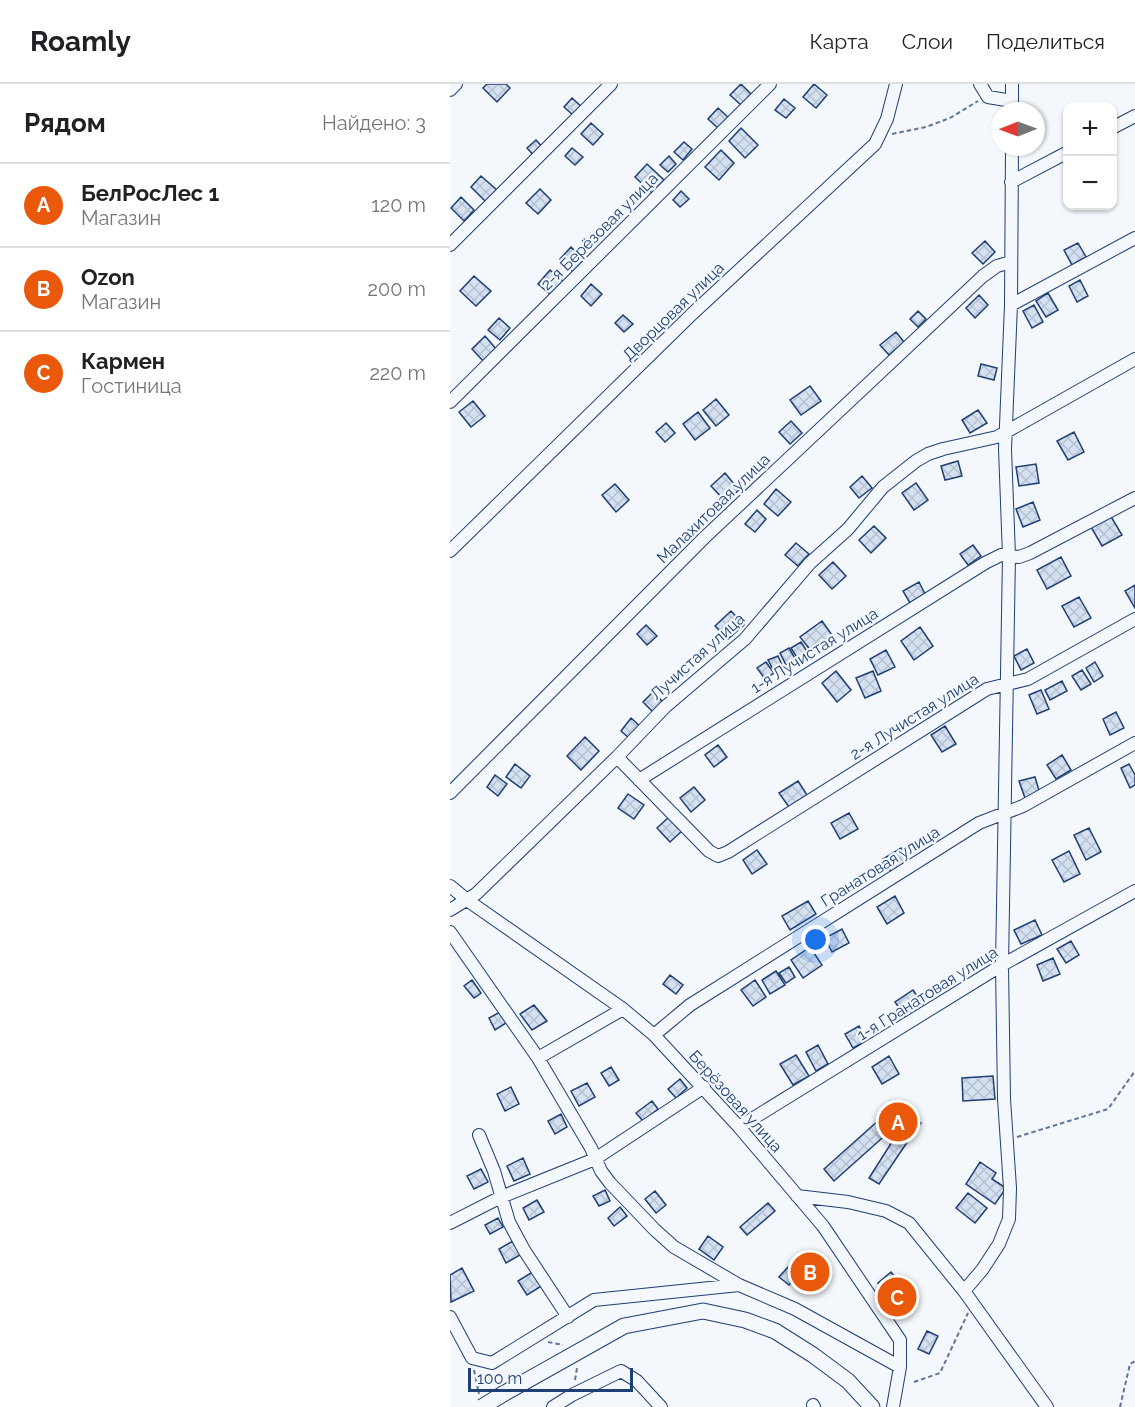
<!DOCTYPE html>
<html lang="ru">
<meta charset="utf-8">
<style>
:root{--surface:#fff;--page:#f6f6f6;--text:#202124;--muted:#757577;--line:#e0e0e0;--accent:#ea580c}
body{margin:0;font-family:Raleway,sans-serif;background:var(--page);color:var(--text)}
.controls{position:absolute;right:18px;top:18px;display:grid;overflow:hidden;border-radius:12px;box-shadow:0 2px 4px #0004}
.controls button{width:54px;height:54px;display:grid;place-items:center;padding:0;border:0;border-bottom:2px solid var(--line);background:var(--surface);color:var(--text);font:30px sans-serif}
.compass{position:absolute;left:541px;top:18px;width:54px;height:54px;border-radius:50%;background:var(--surface);box-shadow:0 2px 4px #0004;rotate:269deg}
.scale{position:absolute;left:18px;bottom:15px;width:165px;box-sizing:border-box;padding-left:6px;border:3px solid #1d3f73;border-top:0;font-size:16px;line-height:21px;white-space:nowrap;color:#1d3f73;-webkit-text-stroke:4px #f4f7fb;paint-order:stroke}
.you{position:absolute;left:366px;top:856px;width:21px;height:21px;margin:-15px;border:4px solid #fff;border-radius:50%;background:#1a73e8;box-shadow:0 0 0 9px #1a73e833}
.badge{display:grid;place-items:center;width:39px;height:39px;border-radius:50%;background:var(--accent);color:#fff;font-size:20px;font-weight:700}
.pin{position:absolute;translate:-50% -50%;border:3px solid #fff;box-shadow:0 2px 6px #0006}
.list{margin:0;padding:0;list-style:none}
h2{display:flex;justify-content:space-between;align-items:center;height:78px;margin:0;padding:0 24px;font-size:26px}
h2 small{font-size:20px;font-weight:400;color:var(--muted)}
.list li{display:grid;grid-template-columns:39px 1fr auto;gap:18px;align-items:center;box-sizing:border-box;height:84px;padding:0 24px;border-top:2px solid var(--line)}
.list b{display:block;font-size:22px;white-space:nowrap}
.list p{margin:0;font-size:20px;white-space:nowrap;color:var(--muted)}
.list em{font-size:20px;font-style:normal;color:var(--muted)}
.map{position:relative;flex:none;width:685px;height:1323px;overflow:hidden}
header{display:flex;align-items:center;gap:36px;box-sizing:border-box;height:84px;padding:0 30px;background:var(--surface);border-bottom:2px solid var(--line)}
header strong{font-size:28px}
nav{display:flex;gap:33px;margin-inline-start:auto;font-size:21px}
main{display:flex}
aside{flex:1;background:var(--surface)}
.map>svg:first-child{display:block}
.building{fill:url(#building-cross-hatch);stroke:#1d3f73;stroke-width:1.5}
.lines{fill:none;stroke-linecap:round;stroke-linejoin:round}
.minor-casing{stroke:#1d3f73;stroke-width:14}
.major-casing{stroke:#1d3f73;stroke-width:17}
.path{stroke:#5e769c;stroke-width:2;stroke-dasharray:4.5 3;stroke-linecap:butt}
.minor{stroke:#f4f7fb;stroke-width:12}
.major{stroke:#f4f7fb;stroke-width:15}
.major-bridge-casing{stroke:#1d3f73;stroke-width:17;stroke-linecap:butt}
.major-bridge{stroke:#f4f7fb;stroke-width:15}
.labels{text-anchor:middle;stroke-width:4.5;stroke-linejoin:round;paint-order:stroke}
.street-label{font-size:16px;fill:#1d3f73;stroke:#f4f7fb}
</style>
<header>
<strong>Roamly</strong>
<nav><a>Карта</a><a>Слои</a><a>Поделиться</a></nav>
</header>
<main>
<aside>
<h2>Рядом<small>Найдено: 3</small></h2>
<ul class="list">
<li><span class="badge">A</span><div><b>БелРосЛес 1</b><p>Магазин</p></div><em>120 m</em></li>
<li><span class="badge">B</span><div><b>Ozon</b><p>Магазин</p></div><em>200 m</em></li>
<li><span class="badge">C</span><div><b>Кармен</b><p>Гостиница</p></div><em>220 m</em></li>
</ul>
</aside>
<div class="map">
<svg width="685" height="1323" viewBox="0 0 685 1323">
<defs>
<pattern id="building-cross-hatch" width="8" height="8" patternUnits="userSpaceOnUse" patternTransform="scale(1.5)"><rect width="8" height="8" fill="#d5e0f0"/><path d="M0 0l8 8M0 8l8-8" fill="none" stroke="#b6c1d1"/></pattern>
</defs>
<rect width="100%" height="100%" fill="#f4f7fb"/>
<path class="building" d="M 37,0 L 56,0 L 60,4 L 47,18 L 33,4 Z
M 291,0 L 301,10 L 291,21 L 280,11 Z
M 364,0 L 377,11 L 366,24 L 353,13 Z
M 122,14 L 133,24 L 125,33 L 114,23 Z
M 334,15 L 345,24 L 336,34 L 325,26 Z
M 268,24 L 280,35 L 270,46 L 258,35 Z
M 141,39 L 153,50 L 143,61 L 131,50 Z
M 291,44 L 308,61 L 295,74 L 279,57 Z
M 86,56 L 94,65 L 85,73 L 77,64 Z
M 234,58 L 242,65 L 233,76 L 224,68 Z
M 122,64 L 133,73 L 125,81 L 115,72 Z
M 271,66 L 284,79 L 269,96 L 255,83 Z
M 219,72 L 226,80 L 218,88 L 210,81 Z
M 197,80 L 214,96 L 202,109 L 185,93 Z
M 31,92 L 47,106 L 36,118 L 21,103 Z
M 90,105 L 101,116 L 88,130 L 76,119 Z
M 231,107 L 239,115 L 230,123 L 223,116 Z
M 11,113 L 24,126 L 14,137 L 1,124 Z
M 535,157 L 545,168 L 533,180 L 522,169 Z
M 628,159 L 636,173 L 622,181 L 614,166 Z
M 121,163 L 134,176 L 123,188 L 110,175 Z
M 100,186 L 114,198 L 102,212 L 88,200 Z
M 24,192 L 41,207 L 26,222 L 10,207 Z
M 630,196 L 638,212 L 627,218 L 619,202 Z
M 141,200 L 152,210 L 141,222 L 131,212 Z
M 598,209 L 608,226 L 596,233 L 586,217 Z
M 529,211 L 538,221 L 525,234 L 516,224 Z
M 584,221 L 593,238 L 582,244 L 573,227 Z
M 468,227 L 476,235 L 468,243 L 460,235 Z
M 173,231 L 183,240 L 174,248 L 165,239 Z
M 49,234 L 60,244 L 50,256 L 38,246 Z
M 446,248 L 454,258 L 439,271 L 430,261 Z
M 35,252 L 47,266 L 34,278 L 22,265 Z
M 531,280 L 547,284 L 544,296 L 528,292 Z
M 360,302 L 371,317 L 351,331 L 340,316 Z
M 266,315 L 279,331 L 266,342 L 253,326 Z
M 23,317 L 35,332 L 21,343 L 9,328 Z
M 528,326 L 537,339 L 520,349 L 512,336 Z
M 248,328 L 260,344 L 245,356 L 233,340 Z
M 341,337 L 352,349 L 340,360 L 329,348 Z
M 216,339 L 225,349 L 215,358 L 206,348 Z
M 624,348 L 634,368 L 618,376 L 607,357 Z
M 508,377 L 512,392 L 495,396 L 491,382 Z
M 586,380 L 589,399 L 569,402 L 566,383 Z
M 275,389 L 289,406 L 276,418 L 261,402 Z
M 412,392 L 422,404 L 409,414 L 400,403 Z
M 466,399 L 478,416 L 464,426 L 452,409 Z
M 165,400 L 179,416 L 166,428 L 152,411 Z
M 326,405 L 341,418 L 328,432 L 314,420 Z
M 583,418 L 590,436 L 573,443 L 566,425 Z
M 307,426 L 316,435 L 305,448 L 295,440 Z
M 660,431 L 672,451 L 652,462 L 641,443 Z
M 424,442 L 436,454 L 421,469 L 409,456 Z
M 346,459 L 359,470 L 348,482 L 335,471 Z
M 523,461 L 531,472 L 518,481 L 510,470 Z
M 611,473 L 621,492 L 597,505 L 587,486 Z
M 383,478 L 396,492 L 382,505 L 369,491 Z
M 469,498 L 475,510 L 460,519 L 453,507 Z
M 685,501 L 685,524 L 675,507 Z
M 629,513 L 641,534 L 624,543 L 612,522 Z
M 281,527 L 294,541 L 278,555 L 265,542 Z
M 372,537 L 382,551 L 361,567 L 350,553 Z
M 196,541 L 207,552 L 197,561 L 187,550 Z
M 470,543 L 483,562 L 464,576 L 451,557 Z
M 351,558 L 358,569 L 348,575 L 341,564 Z
M 339,564 L 346,576 L 336,581 L 330,569 Z
M 577,565 L 584,579 L 571,586 L 564,572 Z
M 436,566 L 445,583 L 428,591 L 420,575 Z
M 328,572 L 333,583 L 324,587 L 318,576 Z
M 316,578 L 324,589 L 315,595 L 307,584 Z
M 645,578 L 653,592 L 644,598 L 636,584 Z
M 632,586 L 641,600 L 631,606 L 622,592 Z
M 386,587 L 401,606 L 387,618 L 372,599 Z
M 423,587 L 431,607 L 415,614 L 406,594 Z
M 612,597 L 617,607 L 600,616 L 595,606 Z
M 591,606 L 599,625 L 587,630 L 579,611 Z
M 203,608 L 214,619 L 204,629 L 193,618 Z
M 666,628 L 674,644 L 660,651 L 653,635 Z
M 181,634 L 191,643 L 181,656 L 171,647 Z
M 495,642 L 506,660 L 492,668 L 481,651 Z
M 135,653 L 149,667 L 131,686 L 117,672 Z
M 268,661 L 277,673 L 264,683 L 255,671 Z
M 612,671 L 621,686 L 606,695 L 597,681 Z
M 65,680 L 80,692 L 71,704 L 56,693 Z
M 679,680 L 685,691 L 685,701 L 680,704 L 671,684 Z
M 45,691 L 57,700 L 48,712 L 37,703 Z
M 585,693 L 590,710 L 575,714 L 569,697 Z
M 348,697 L 357,711 L 339,723 L 329,709 Z
M 244,703 L 255,716 L 241,728 L 230,714 Z
M 178,710 L 194,721 L 184,735 L 168,724 Z
M 399,729 L 408,745 L 390,755 L 381,739 Z
M 220,732 L 233,746 L 220,758 L 207,744 Z
M 639,744 L 651,768 L 636,776 L 624,751 Z
M 451,764 L 459,778 L 441,788 L 433,775 Z
M 307,766 L 317,780 L 302,790 L 293,776 Z
M 619,767 L 630,790 L 614,798 L 602,776 Z
M 445,812 L 454,829 L 437,840 L 427,823 Z
M 358,817 L 366,830 L 340,846 L 332,832 Z
M 585,836 L 592,851 L 571,860 L 564,846 Z
M 392,845 L 399,859 L 382,868 L 375,854 Z
M 621,857 L 629,871 L 616,879 L 607,865 Z
M 360,863 L 372,881 L 353,894 L 341,876 Z
M 603,874 L 610,890 L 593,897 L 587,881 Z
M 339,883 L 345,893 L 336,899 L 329,889 Z
M 326,887 L 335,901 L 320,910 L 312,896 Z
M 220,891 L 233,901 L 226,910 L 213,900 Z
M 22,896 L 31,909 L 24,914 L 14,902 Z
M 305,896 L 316,913 L 303,922 L 291,906 Z
M 463,906 L 474,922 L 456,934 L 445,918 Z
M 84,921 L 97,937 L 82,946 L 70,930 Z
M 50,928 L 56,939 L 45,946 L 39,934 Z
M 409,942 L 417,957 L 403,964 L 395,950 Z
M 368,961 L 378,980 L 366,987 L 356,968 Z
M 346,971 L 359,992 L 343,1001 L 330,980 Z
M 439,972 L 449,990 L 432,1000 L 422,983 Z
M 161,983 L 169,996 L 159,1002 L 151,989 Z
M 543,992 L 545,1015 L 513,1017 L 512,994 Z
M 230,995 L 237,1004 L 226,1014 L 218,1005 Z
M 137,999 L 145,1013 L 129,1022 L 121,1007 Z
M 61,1003 L 69,1020 L 55,1027 L 47,1010 Z
M 202,1017 L 208,1025 L 193,1037 L 186,1029 Z
M 448,1022 L 471,1039 L 463,1050 L 440,1033 Z
M 111,1030 L 117,1043 L 105,1050 L 98,1037 Z
M 430,1035 L 440,1047 L 384,1097 L 374,1085 Z
M 447,1050 L 458,1057 L 429,1100 L 419,1094 Z
M 73,1074 L 80,1090 L 64,1097 L 57,1082 Z
M 530,1078 L 546,1089 L 542,1095 L 556,1104 L 545,1120 L 516,1100 Z
M 31,1085 L 38,1098 L 24,1105 L 17,1092 Z
M 155,1106 L 160,1117 L 149,1122 L 143,1112 Z
M 205,1107 L 216,1121 L 206,1129 L 195,1115 Z
M 518,1109 L 537,1124 L 525,1139 L 506,1124 Z
M 87,1116 L 94,1128 L 79,1136 L 73,1124 Z
M 318,1119 L 325,1127 L 297,1151 L 290,1143 Z
M 170,1123 L 177,1132 L 164,1142 L 158,1134 Z
M 48,1134 L 53,1143 L 40,1150 L 35,1141 Z
M 258,1152 L 273,1163 L 264,1176 L 249,1165 Z
M 63,1157 L 70,1171 L 56,1179 L 49,1165 Z
M 360,1180 L 369,1187 L 361,1197 L 352,1190 Z
M 338,1183 L 347,1191 L 339,1201 L 329,1193 Z
M 12,1184 L 24,1207 L 1,1218 L 0,1191 Z
M 84,1187 L 93,1201 L 77,1211 L 68,1197 Z
M 441,1188 L 463,1215 L 450,1226 L 428,1199 Z
M 477,1247 L 488,1252 L 479,1270 L 468,1265 Z"/>
<g class="lines">
<g class="minor-casing">
<path id="minor" d="M 530,0 L 538,13 L 562,17
M 562,0 L 562,27
M 0,6 L 6,0
M 662,44 L 685,32
M 561,98 L 618,68
M 0,161 L 161,0
M 561,221 L 685,154
M 0,318 L 320,0
M 0,467 L 242,230 L 425,60 L 437,35 L 446,0
M 167,673 L 259,767 L 268,772 L 278,768 L 537,605 L 578,595 L 685,535
M 189,696 L 535,479 L 551,471 L 569,473 L 580,469 L 685,414
M 0,709 L 255,453 L 533,192 L 547,182 L 561,178
M 0,802 L 17,816 L 173,925 L 204,951 L 289,1043 L 373,1142 L 450,1256 L 450,1283 L 443,1323
M 0,826 L 26,810 L 167,673 L 215,623 L 295,555 L 360,479 L 398,445 L 433,403 L 466,377 L 478,370 L 493,365 L 547,353 L 685,275
M 0,848 L 88,974 L 141,1064 L 151,1087 L 160,1099 L 205,1146 L 224,1163 L 289,1201 L 345,1225 L 450,1283
M 204,951 L 240,921 L 529,739 L 573,722 L 685,659
M 88,974 L 173,925
M 289,1043 L 552,881 L 685,807
M 29,1051 L 44,1087 L 59,1138 L 74,1166 L 118,1233
M 347,1112 L 398,1118 L 436,1127 L 459,1139 L 514,1207 L 597,1323
M 0,1139 L 51,1113 L 145,1075 L 254,1003
M 514,1207 L 532,1186 L 549,1160 L 559,1135 L 560,1104 L 554,1015 L 552,881 L 559,472 L 555,365 L 561,221 L 562,63
M 0,1233 L 22,1274 L 42,1279 L 144,1216 L 289,1201
M 363,1321 L 364,1323
M 103,1323 L 122,1311 L 171,1287 L 187,1297 L 211,1323"/>
</g>
<g class="major-casing">
<path id="major" d="M 53,1310 L 174,1242 L 253,1227 L 295,1236 L 325,1247 L 363,1271 L 398,1297 L 422,1323"/>
</g>
<path class="path" d="M 442,50 L 476,43 L 500,34 L 528,17
M 567,1053 L 658,1025 L 685,987
M 98,1258 L 113,1261
M 24,1286 L 29,1310
M 125,1296 L 127,1284
M 464,1298 L 490,1289 L 518,1229
M 670,1323 L 680,1280 L 685,1277"/>
<use href="#minor" class="minor"/>
<use href="#major" class="major"/>
<g class="major-bridge-casing">
<path id="major-bridge" d="M 32,1323 L 53,1310"/>
</g>
<use href="#major-bridge" class="major-bridge"/>
</g>
<g class="labels">
<g class="street-label">
<text transform="translate(149 147) rotate(-45)" y="6">2-я Берёзовая улица</text>
<text transform="translate(223 227) rotate(-44)" y="6">Дворцовая улица</text>
<text transform="translate(263 424) rotate(-44)" y="6">Малахитовая улица</text>
<text transform="translate(364 566) rotate(-32)" y="6">1-я Лучистая улица</text>
<text transform="translate(247 572) rotate(-42)" y="6">Лучистая улица</text>
<text transform="translate(464 632) rotate(-32)" y="6">2-я Лучистая улица</text>
<text transform="translate(430 782) rotate(-32)" y="6">Гранатовая улица</text>
<text transform="translate(477 909) rotate(-32)" y="6">1-я Гранатовая улица</text>
<text transform="translate(286 1017) rotate(48)" y="6">Берёзовая улица</text>
</g>
</g>
</svg>
<div class="controls">
<button>+</button>
<button>−</button>
</div>
<svg class="compass" viewBox="-18 -18 36 36"><path d="M0-13l5 13h-10z" fill="#e53935"/><path d="M0 13l5-13h-10z" fill="#757577"/></svg>
<div class="scale">100 m</div>
<div class="you"></div>
<div class="pin badge" style="left:448px;top:1038px">A</div>
<div class="pin badge" style="left:360px;top:1188px">B</div>
<div class="pin badge" style="left:447px;top:1213px">C</div>
</div>
</main>
